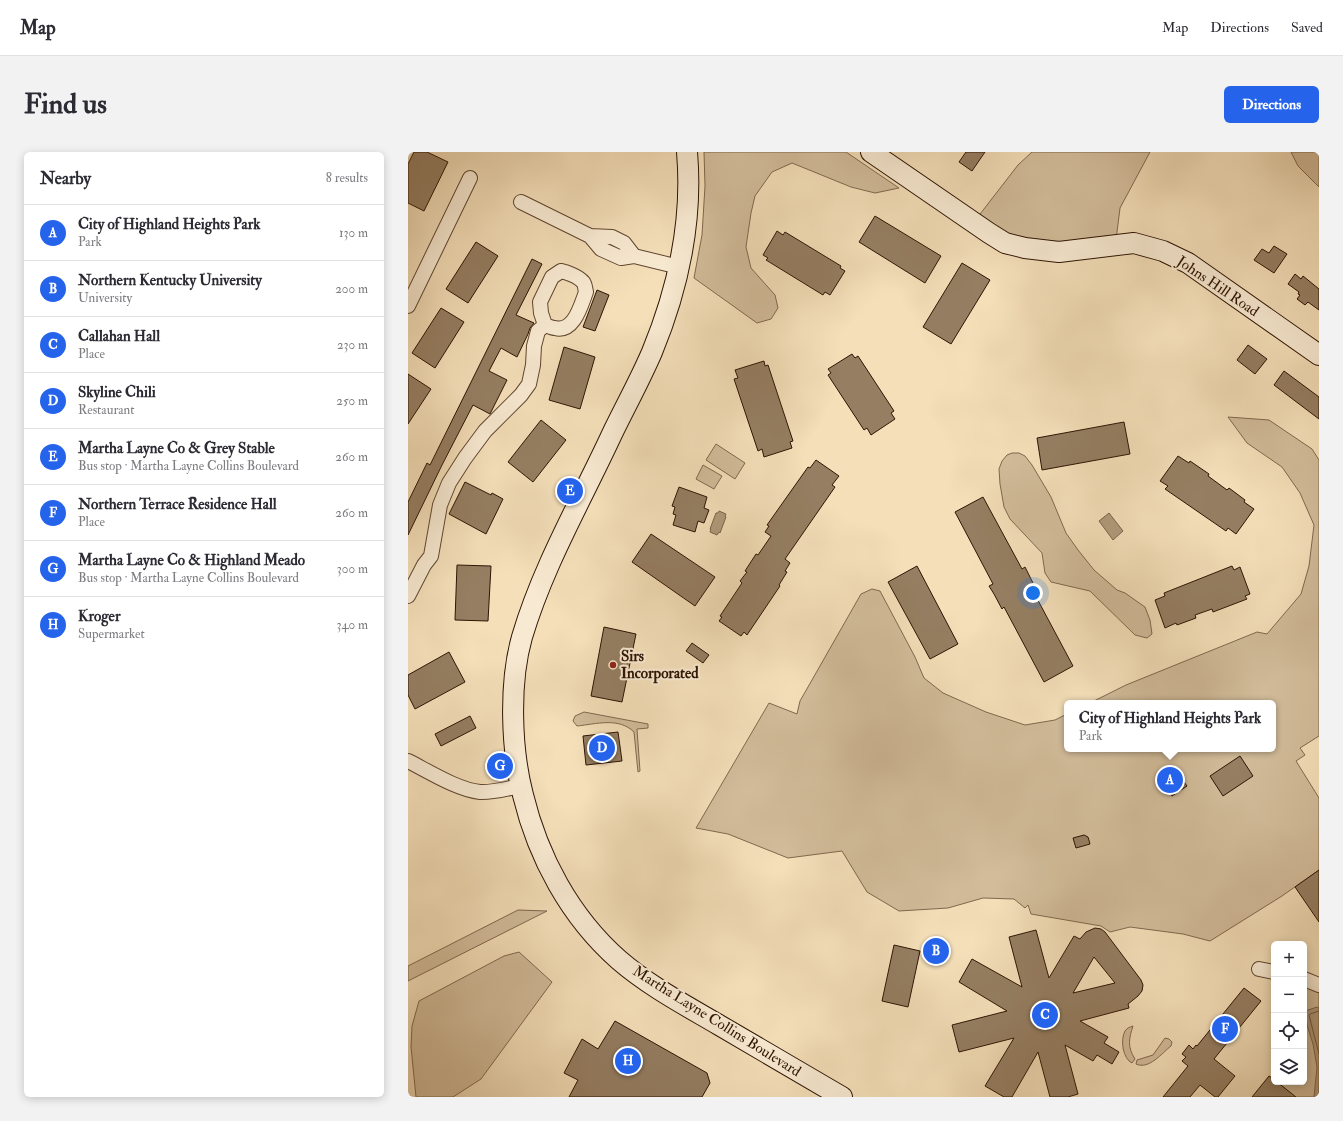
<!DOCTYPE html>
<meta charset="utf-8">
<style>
:root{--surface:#fff;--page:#f2f2f3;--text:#2b2b33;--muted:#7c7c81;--line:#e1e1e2;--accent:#2563eb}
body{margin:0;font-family:"IM FELL Double Pica",serif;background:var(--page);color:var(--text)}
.controls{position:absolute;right:12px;bottom:12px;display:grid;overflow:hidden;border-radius:6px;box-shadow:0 2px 10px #0003}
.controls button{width:36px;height:36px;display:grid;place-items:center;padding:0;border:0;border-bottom:1px solid var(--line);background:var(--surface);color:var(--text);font:20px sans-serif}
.you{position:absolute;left:625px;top:441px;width:14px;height:14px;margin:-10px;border:3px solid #fff;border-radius:50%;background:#1a73e8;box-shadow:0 0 0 6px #1a73e833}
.badge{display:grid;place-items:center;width:26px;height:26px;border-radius:50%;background:var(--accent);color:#fff;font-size:13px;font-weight:700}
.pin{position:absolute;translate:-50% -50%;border:2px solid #fff;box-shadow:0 1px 4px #0006}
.popup{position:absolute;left:656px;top:548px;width:212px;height:52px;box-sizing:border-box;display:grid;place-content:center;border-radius:6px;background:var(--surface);filter:drop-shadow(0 1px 3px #0005);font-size:13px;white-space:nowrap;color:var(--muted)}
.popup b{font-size:15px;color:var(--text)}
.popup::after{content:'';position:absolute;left:50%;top:100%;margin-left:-8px;border:8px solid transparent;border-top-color:var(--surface)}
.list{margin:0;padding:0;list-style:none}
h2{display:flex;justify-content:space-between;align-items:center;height:52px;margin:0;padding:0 16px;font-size:17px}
h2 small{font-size:13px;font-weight:400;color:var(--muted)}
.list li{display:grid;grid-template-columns:26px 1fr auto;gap:12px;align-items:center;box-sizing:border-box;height:56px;padding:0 16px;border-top:1px solid var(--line)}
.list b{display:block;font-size:15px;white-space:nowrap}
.list p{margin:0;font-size:13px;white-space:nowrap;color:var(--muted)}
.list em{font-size:13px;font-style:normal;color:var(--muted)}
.icon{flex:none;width:22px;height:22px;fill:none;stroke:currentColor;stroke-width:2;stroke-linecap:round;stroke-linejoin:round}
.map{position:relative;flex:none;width:911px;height:945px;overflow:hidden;border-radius:6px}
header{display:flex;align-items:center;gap:24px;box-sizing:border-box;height:56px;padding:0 20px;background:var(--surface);border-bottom:1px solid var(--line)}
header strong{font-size:19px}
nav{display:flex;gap:22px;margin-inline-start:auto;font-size:14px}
.intro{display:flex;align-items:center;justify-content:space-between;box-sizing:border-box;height:96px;padding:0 24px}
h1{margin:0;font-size:28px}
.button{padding:10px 18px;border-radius:6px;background:var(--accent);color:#fff;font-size:14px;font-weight:700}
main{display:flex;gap:24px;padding:0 24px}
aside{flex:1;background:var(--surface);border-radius:6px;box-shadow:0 2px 10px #0003}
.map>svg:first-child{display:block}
.green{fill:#d2bc9a;stroke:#80684e}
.water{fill:#b19a7b;stroke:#7d644b}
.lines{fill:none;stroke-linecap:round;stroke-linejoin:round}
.shore{stroke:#70573f;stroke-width:1}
.building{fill:#957e62;stroke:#2e1403;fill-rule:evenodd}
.street-casing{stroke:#604730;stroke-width:16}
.secondary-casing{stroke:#2e1403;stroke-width:22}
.street{stroke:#f8ead2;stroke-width:14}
.secondary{stroke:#f8ead2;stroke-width:20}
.poi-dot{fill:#8f2418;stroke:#f8ead2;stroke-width:1.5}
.labels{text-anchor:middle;stroke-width:4;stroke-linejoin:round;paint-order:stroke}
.street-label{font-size:15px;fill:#2e1403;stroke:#f8ead2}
.poi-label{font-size:15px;font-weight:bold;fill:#2e1403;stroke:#f8ead2;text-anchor:start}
</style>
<header>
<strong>Map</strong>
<nav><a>Map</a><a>Directions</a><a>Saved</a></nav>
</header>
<div class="intro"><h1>Find us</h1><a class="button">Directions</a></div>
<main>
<aside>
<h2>Nearby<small>8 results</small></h2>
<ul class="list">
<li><span class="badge">A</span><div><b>City of Highland Heights Park</b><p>Park</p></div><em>130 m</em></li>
<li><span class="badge">B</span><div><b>Northern Kentucky University</b><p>University</p></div><em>200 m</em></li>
<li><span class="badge">C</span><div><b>Callahan Hall</b><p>Place</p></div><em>230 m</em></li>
<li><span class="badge">D</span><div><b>Skyline Chili</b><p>Restaurant</p></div><em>250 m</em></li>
<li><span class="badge">E</span><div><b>Martha Layne Co &amp; Grey Stable</b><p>Bus stop · Martha Layne Collins Boulevard</p></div><em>260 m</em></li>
<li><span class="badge">F</span><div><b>Northern Terrace Residence Hall</b><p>Place</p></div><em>260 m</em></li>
<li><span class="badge">G</span><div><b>Martha Layne Co &amp; Highland Meado</b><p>Bus stop · Martha Layne Collins Boulevard</p></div><em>300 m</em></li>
<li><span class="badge">H</span><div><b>Kroger</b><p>Supermarket</p></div><em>340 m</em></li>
</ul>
</aside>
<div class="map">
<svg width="911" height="945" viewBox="0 0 911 945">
<rect width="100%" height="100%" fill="#f4dfb9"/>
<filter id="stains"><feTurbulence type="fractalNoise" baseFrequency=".005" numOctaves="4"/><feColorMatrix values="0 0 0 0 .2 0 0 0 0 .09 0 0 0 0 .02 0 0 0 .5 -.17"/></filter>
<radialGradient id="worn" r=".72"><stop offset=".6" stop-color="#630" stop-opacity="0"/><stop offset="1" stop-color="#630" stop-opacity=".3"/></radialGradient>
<path class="green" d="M 296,0 L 438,0 L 491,36 L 467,41 L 443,35 L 384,11 L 364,20 L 347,44 L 343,61 L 338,95 L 343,116 L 367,143 L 370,156 L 363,167 L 349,171 L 286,126 L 294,83 L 297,34 Z
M 624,0 L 742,0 L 712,56 L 708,88 L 637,92 L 606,86 L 569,66 L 610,13 Z
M 883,0 L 911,0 L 911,35 L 890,14 Z
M 820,265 L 861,268 L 904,297 L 911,308 L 911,584 L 892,596 L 897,603 L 888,609 L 911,646 L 911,718 L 874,744 L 802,789 L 775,782 L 722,775 L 702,780 L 693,774 L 623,762 L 620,753 L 617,756 L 606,747 L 575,746 L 540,756 L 491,759 L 459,740 L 434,699 L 380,706 L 320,682 L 288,676 L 361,551 L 389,562 L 392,549 L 453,442 L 464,437 L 472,439 L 507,505 L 516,526 L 535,541 L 578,560 L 617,573 L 647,568 L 659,562 L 659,597 L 865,597 L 865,551 L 682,551 L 718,533 L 849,480 L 859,482 L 893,442 L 901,414 L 906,373 L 892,341 L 874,315 L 839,291 Z
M 308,292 L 337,311 L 327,327 L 298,308 Z
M 604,301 L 611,301 L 617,304 L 624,313 L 643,345 L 658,381 L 670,398 L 686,418 L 709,438 L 717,441 L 737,455 L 742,468 L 744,482 L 739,486 L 727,483 L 682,439 L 643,430 L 637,421 L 634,401 L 602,367 L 596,355 L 592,332 L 591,317 L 594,309 L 599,303 Z
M 295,313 L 314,324 L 306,337 L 288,327 Z
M 176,560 L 240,572 L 240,576 L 229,577 L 232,619 L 230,620 L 226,580 C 211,565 188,572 169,574 L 165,569 L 167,564 Z
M 110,758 L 139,759 L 0,829 L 0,814 Z
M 111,800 L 144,830 L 73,927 L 45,945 L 8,945 L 3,895 L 4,874 L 11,849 L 96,804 Z
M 896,831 L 911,838 L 911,945 L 885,945 L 886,944 L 869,930 L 896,930 Z
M 725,874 C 721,886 719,895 727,907 L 724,911 C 715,907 712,888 717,879 C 719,876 722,875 725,874 Z
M 757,886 L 761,887 L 764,890 L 763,894 C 754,901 741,918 728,912 L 729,908 L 745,903 Z"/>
<path class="water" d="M 311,359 L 318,362 L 317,364 L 318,365 L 312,381 L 311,380 L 309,383 L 302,380 L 303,377 L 302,377 L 308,361 L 310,361 Z
M 701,361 L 715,379 L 705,388 L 691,369 Z
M 909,855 L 911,856 L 911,945 L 906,945 L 909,915 L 905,892 L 899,873 L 897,859 Z"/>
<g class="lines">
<path class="shore" d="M 911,859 L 902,862 L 901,863 L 911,902"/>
</g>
<path class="building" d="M 6,0 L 19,0 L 40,10 L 16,59 L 0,51 L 0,12 Z
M 558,0 L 577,0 L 564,19 L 551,10 Z
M 467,64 L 533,104 L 517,131 L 451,90 Z
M 369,79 L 375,83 L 377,80 L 433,114 L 432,116 L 437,119 L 422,143 L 417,140 L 415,143 L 358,108 L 360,106 L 355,103 Z
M 68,90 L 90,104 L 60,151 L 38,137 Z
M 866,94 L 879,102 L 866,121 L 846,108 L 854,97 L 861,101 Z
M 124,107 L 134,112 L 108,163 L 126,171 L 122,176 L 120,182 L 109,205 L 93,196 L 81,219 L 99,228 L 82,262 L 65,253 L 34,313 L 0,383 L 0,350 L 19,311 L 22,313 Z
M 554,111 L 582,128 L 543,192 L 515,175 Z
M 887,122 L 893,127 L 895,124 L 911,137 L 911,158 L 900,150 L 897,153 L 889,147 L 892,143 L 890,142 L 891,140 L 880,132 Z
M 189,138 L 201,143 L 187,179 L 175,175 Z
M 33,156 L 56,170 L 27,216 L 4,201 Z
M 840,193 L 859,207 L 847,222 L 829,208 Z
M 156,195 L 187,205 L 172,257 L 141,248 Z
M 444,202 L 447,206 L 450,204 L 486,259 L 483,261 L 487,267 L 463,283 L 459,276 L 456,278 L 420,223 L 423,221 L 420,217 Z
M 356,209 L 357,214 L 360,213 L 385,289 L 382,290 L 384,296 L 356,305 L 354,297 L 350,299 L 326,227 L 330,226 L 327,218 Z
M 876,219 L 911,245 L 911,267 L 866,233 Z
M 0,222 L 23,237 L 0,272 Z
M 133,268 L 158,288 L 125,330 L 100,310 Z
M 716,270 L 722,302 L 634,318 L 629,286 Z
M 770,304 L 781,311 L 782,309 L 801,322 L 800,324 L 819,338 L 821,336 L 837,348 L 836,350 L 846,357 L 828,382 L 820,376 L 818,379 L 757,337 L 760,334 L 752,329 Z
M 408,308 L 431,324 L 424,333 L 427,335 L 377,407 L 382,411 L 377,419 L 379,420 L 371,433 L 372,434 L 339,483 L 336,480 L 333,484 L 311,469 L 314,465 L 312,464 L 334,431 L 332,429 L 339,420 L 337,419 L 348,402 L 350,403 L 363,384 L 357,380 L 361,374 L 359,373 L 400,315 L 402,316 Z
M 57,330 L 83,343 L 84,341 L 95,347 L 78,382 L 41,362 Z
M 271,335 L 299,345 L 296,356 L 301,358 L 296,371 L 290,369 L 287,380 L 265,373 L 268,363 L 265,362 L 267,355 L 264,354 Z
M 575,345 L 614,417 L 617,415 L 628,437 L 625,439 L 665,514 L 636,530 L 596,455 L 594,457 L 586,442 L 581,434 L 585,432 L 547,360 Z
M 243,382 L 307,425 L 287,454 L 224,410 Z
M 49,413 L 83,414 L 80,469 L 47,468 Z
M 509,414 L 550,492 L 522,507 L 480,430 Z
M 824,414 L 826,418 L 832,415 L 842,442 L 837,444 L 839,447 L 805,460 L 804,457 L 787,463 L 788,466 L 769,473 L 768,471 L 757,476 L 747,448 L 757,444 L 756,441 Z
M 196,475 L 228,482 L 214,550 L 183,544 Z
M 284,491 L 301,503 L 295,511 L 278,499 Z
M 41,500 L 57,530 L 7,557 L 0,543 L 0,523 Z
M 62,564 L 68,576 L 33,594 L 27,582 Z
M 210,580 L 214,609 L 178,613 L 175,584 Z
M 832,604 L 845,624 L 815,644 L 802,624 Z
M 771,623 L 779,634 L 764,644 L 757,632 Z
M 676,683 L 680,685 L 682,692 L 668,696 L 665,686 Z
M 911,718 L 911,770 L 887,735 Z
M 687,776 L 693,777 L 697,780 L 733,828 L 735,833 L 734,839 L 730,844 L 720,852 L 721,856 L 672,869 L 700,885 L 696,891 L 711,900 L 704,912 L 689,903 L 685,909 L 657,893 L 670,942 L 660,945 L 642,945 L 630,900 L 604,945 L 596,945 L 577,934 L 606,886 L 551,900 L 544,873 L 599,859 L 551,830 L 564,807 L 614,835 L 601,785 L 628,778 L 641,826 L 666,784 L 672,787 L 678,780 ZM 686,805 L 707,831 L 665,841 Z
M 486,793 L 512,799 L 500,855 L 474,849 Z
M 836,836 L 853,849 L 806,907 L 827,924 L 810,945 L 807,945 L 792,933 L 782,945 L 755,945 L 780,914 L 774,909 L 778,905 L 774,902 L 781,893 L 785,897 L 788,893 L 789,894 Z
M 207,869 L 299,921 L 302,931 L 294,945 L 161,945 L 170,928 L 156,921 L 174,887 L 190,897 Z
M 861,924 L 866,927 L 866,930 L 869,930 L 888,945 L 844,945 Z"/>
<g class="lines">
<g class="street-casing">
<path id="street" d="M 113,50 L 182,84 L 204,85 L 216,91 L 226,104
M 182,84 L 193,97 L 213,106 L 226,104 L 271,115
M 153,119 C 159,120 171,125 175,130 C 177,132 177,136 178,140 C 173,153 166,181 147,176 C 144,176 140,174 137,173 L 133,161 L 132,150 L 144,125 Z
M 0,154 L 62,26
M 0,444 L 16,413 L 23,404 L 32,353 L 41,331 L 57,306 L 77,279 L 113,243 L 121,232 L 125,213 L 126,194 L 130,179 L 137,173
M 0,609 C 20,619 50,638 72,640 C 84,641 101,636 113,634
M 851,817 L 866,820
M 896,827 L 911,833"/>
</g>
<g class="secondary-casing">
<path id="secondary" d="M 279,0 C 285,69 270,137 244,200 C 232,228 217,255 204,282 C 173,349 135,414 114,485 C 101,531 103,597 115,643 C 130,705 162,765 211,808 C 241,834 277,853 311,873 C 352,897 393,921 434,945
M 463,0 L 581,81 L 597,91 L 617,96 L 651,100 L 726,91 L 755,99 L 780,111 L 911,203"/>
</g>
<use href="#street" class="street"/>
<use href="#secondary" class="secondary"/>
</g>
<circle class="poi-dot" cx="205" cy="513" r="4"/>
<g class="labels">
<g class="street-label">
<text transform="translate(810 134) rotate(34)" y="5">Johns Hill Road</text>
<text transform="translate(309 869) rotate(32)" y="5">Martha Layne Collins Boulevard</text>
</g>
<g class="poi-label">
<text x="213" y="509">Sirs<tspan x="213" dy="17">Incorporated</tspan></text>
</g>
</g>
<rect width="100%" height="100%" filter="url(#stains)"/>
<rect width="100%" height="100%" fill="url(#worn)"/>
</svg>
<div class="controls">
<button>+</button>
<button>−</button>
<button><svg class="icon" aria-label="locate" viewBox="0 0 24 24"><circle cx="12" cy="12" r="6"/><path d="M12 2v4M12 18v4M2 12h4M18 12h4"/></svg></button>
<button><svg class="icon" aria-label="layers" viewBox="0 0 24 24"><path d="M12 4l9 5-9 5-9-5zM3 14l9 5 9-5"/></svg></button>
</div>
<div class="you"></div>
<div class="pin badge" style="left:762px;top:628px">A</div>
<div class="popup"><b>City of Highland Heights Park</b>Park</div>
<div class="pin badge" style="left:528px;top:799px">B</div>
<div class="pin badge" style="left:637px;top:863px">C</div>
<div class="pin badge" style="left:194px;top:596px">D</div>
<div class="pin badge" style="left:162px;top:339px">E</div>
<div class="pin badge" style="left:817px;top:877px">F</div>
<div class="pin badge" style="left:92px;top:614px">G</div>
<div class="pin badge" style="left:220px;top:909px">H</div>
</div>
</main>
